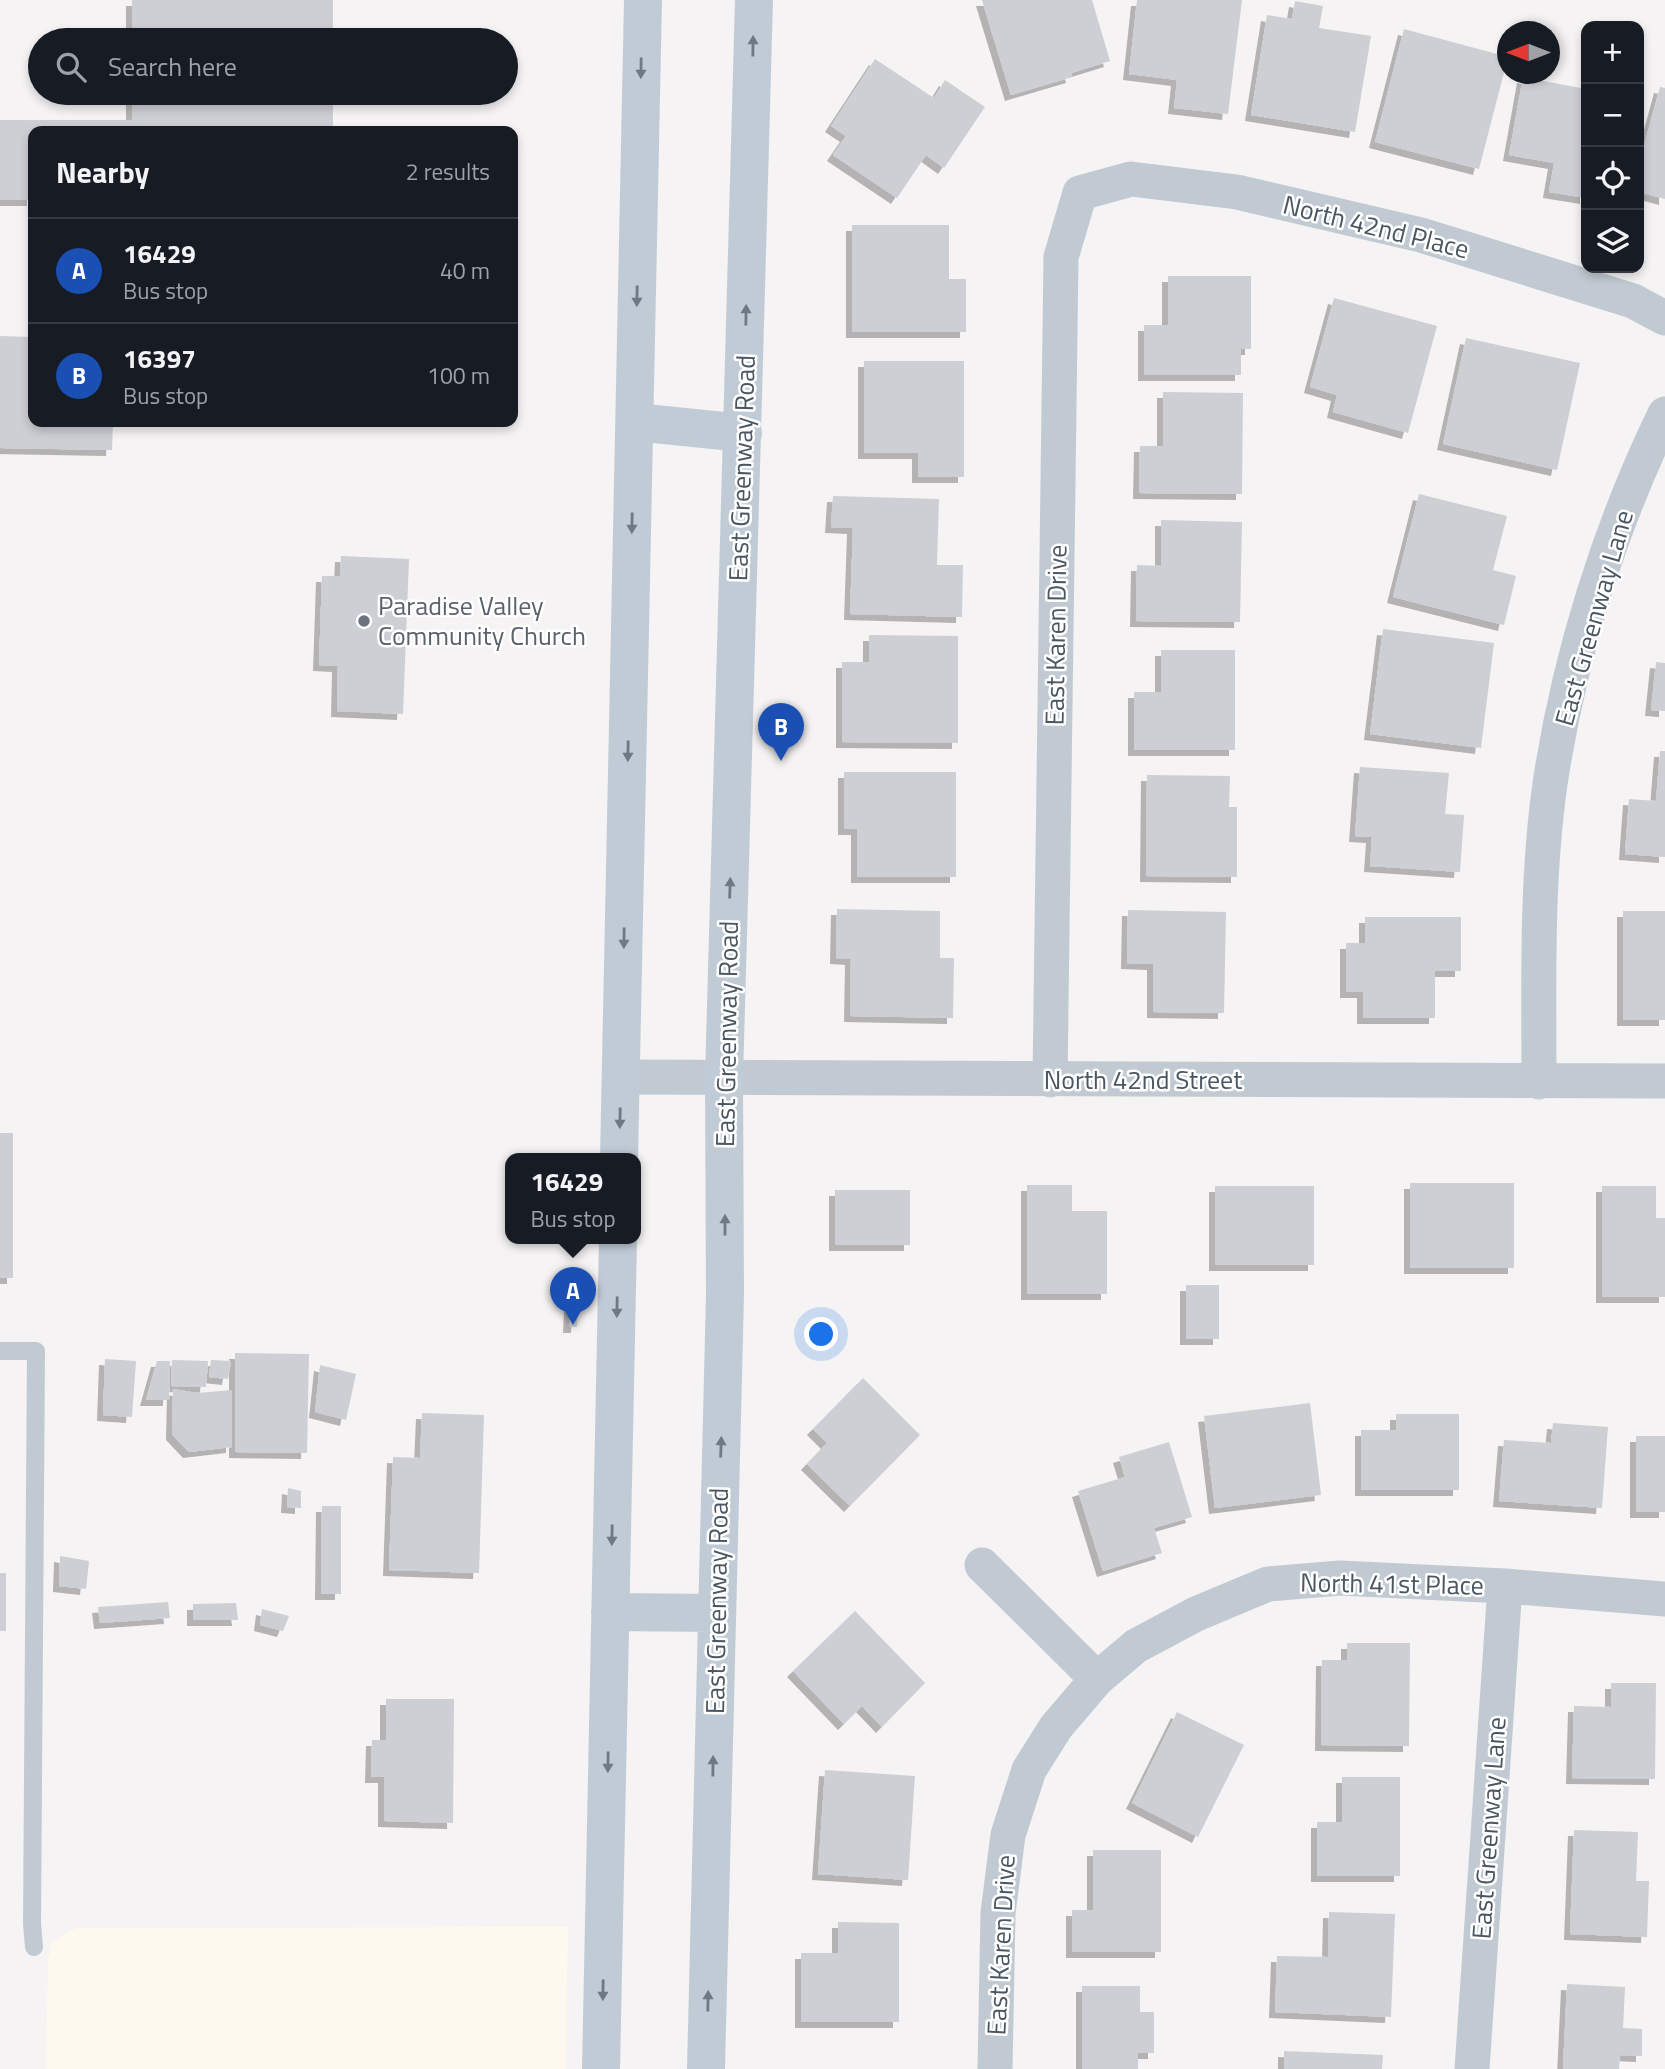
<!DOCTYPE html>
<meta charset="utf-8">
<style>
:root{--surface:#171b24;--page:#20242c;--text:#f1f3f6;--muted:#9ea1a6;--line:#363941;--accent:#2563eb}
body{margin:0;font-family:"Titillium Web",sans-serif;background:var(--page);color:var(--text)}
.controls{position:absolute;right:21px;top:21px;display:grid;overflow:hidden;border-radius:14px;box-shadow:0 4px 10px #0003}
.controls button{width:63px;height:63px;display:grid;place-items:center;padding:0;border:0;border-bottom:2px solid var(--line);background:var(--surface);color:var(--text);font:35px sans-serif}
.compass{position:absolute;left:1497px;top:21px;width:63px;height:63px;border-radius:50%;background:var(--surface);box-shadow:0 4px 10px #0003;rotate:270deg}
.you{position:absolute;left:822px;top:1335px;width:24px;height:24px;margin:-18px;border:5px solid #fff;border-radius:50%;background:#1a73e8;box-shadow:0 0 0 10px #1a73e833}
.badge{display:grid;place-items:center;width:46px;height:46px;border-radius:50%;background:var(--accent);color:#fff;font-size:23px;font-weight:700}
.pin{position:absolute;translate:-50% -58px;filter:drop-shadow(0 2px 4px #0008)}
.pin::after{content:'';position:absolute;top:37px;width:24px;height:21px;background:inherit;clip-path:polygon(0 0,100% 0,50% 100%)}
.popup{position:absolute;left:505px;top:1153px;width:136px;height:91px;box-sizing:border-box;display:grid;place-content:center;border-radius:14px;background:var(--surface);filter:drop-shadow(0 2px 5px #0005);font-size:23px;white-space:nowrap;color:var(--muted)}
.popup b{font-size:26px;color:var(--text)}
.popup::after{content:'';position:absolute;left:50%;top:100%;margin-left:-14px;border:14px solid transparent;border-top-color:var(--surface)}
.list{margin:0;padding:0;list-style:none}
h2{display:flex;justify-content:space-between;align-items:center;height:91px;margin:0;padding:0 28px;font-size:30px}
h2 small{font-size:23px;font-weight:400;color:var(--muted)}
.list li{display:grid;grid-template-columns:46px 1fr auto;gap:21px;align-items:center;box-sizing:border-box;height:105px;padding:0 28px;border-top:2px solid var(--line)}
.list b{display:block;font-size:26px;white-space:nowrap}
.list p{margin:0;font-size:23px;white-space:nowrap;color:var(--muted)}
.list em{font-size:23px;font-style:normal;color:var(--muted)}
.icon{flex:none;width:38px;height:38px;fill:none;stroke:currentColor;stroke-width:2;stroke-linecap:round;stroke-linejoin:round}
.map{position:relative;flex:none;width:1665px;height:2069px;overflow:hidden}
.search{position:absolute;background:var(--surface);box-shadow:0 4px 10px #0003;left:28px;top:28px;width:490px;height:77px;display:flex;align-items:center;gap:18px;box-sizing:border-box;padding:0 24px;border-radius:38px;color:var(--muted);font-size:26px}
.panel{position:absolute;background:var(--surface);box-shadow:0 4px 10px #0003;left:28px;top:126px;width:490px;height:301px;border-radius:14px}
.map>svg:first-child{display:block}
.commercial{fill:#fdf9ef}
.building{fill:#cdcfd5;filter:url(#shadow)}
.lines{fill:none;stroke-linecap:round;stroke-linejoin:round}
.service{stroke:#c1cad2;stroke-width:18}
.minor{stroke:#c1cad2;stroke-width:35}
.secondary{stroke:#c1cbd6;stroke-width:38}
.oneway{fill:#6e7984}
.worship-dot{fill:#6b7280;stroke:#fff;stroke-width:2.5}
.labels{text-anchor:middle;stroke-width:5;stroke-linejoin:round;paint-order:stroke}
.street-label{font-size:26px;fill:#4a5661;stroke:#fff}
.worship-label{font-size:26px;fill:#5b616d;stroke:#fff;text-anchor:start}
</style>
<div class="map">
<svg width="1665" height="2069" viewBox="0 0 1665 2069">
<defs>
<filter id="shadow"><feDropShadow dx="-6" dy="6" stdDeviation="0" flood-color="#0004"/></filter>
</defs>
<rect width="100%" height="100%" fill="#f5f3f3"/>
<path class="commercial" d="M 568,1927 L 565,2069 L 46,2069 L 48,1958 L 53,1941 L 76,1928 Z"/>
<path class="building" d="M 132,0 L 333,0 L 333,40 L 132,40 Z
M 982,0 L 1092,0 L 1110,61 L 1071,73 L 1072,77 L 1011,95 Z
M 1137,0 L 1242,0 L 1228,114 L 1174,108 L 1177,80 L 1129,74 Z
M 1295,1 L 1323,6 L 1319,28 L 1371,36 L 1355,132 L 1251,115 L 1267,15 L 1292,19 Z
M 1404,29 L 1508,57 L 1479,169 L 1375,142 Z
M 875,59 L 934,98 L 945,80 L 985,107 L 944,168 L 926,155 L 897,198 L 833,155 L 846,136 L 831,126 Z
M 1523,77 L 1586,89 L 1586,198 L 1549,192 L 1554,163 L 1509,155 Z
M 1660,87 L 1665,88 L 1665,199 L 1639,192 L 1639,164 Z
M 132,93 L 333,93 L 333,131 L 33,131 L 33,200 L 0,200 L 0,120 L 132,120 Z
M 852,225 L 949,225 L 949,279 L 966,279 L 966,332 L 852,332 Z
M 1168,276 L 1251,276 L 1251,349 L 1241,349 L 1241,375 L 1144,375 L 1144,325 L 1168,325 Z
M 1334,298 L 1437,326 L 1408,433 L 1333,412 L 1337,395 L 1310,387 Z
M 0,336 L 33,337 L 33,422 L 113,422 L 112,450 L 0,448 Z
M 1466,338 L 1580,363 L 1557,470 L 1443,444 Z
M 864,361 L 964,361 L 964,477 L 918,477 L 918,453 L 864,453 Z
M 1163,392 L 1243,393 L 1242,494 L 1139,493 L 1140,446 L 1163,446 Z
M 1419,494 L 1507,516 L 1493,570 L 1516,576 L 1504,625 L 1393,597 Z
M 833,496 L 939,499 L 937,565 L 963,565 L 962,617 L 850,614 L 853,528 L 831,527 Z
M 1161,520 L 1242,522 L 1240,622 L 1136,621 L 1137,565 L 1161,566 Z
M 341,556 L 409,559 L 403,714 L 337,711 L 338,666 L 319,665 L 322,576 L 340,576 Z
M 1383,629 L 1494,643 L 1481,748 L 1370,734 Z
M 869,635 L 958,636 L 958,743 L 842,742 L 842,662 L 869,662 Z
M 1161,650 L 1235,650 L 1235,750 L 1134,750 L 1134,692 L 1161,692 Z
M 1656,662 L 1665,663 L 1665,711 L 1651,710 Z
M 1660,751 L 1665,751 L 1665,857 L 1625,854 L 1629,799 L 1656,801 Z
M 1360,767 L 1449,773 L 1445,814 L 1464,815 L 1460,872 L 1370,866 L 1372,837 L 1355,836 Z
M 844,772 L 956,772 L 956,877 L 857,877 L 857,829 L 844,829 Z
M 1147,775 L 1230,776 L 1229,807 L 1237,807 L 1237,877 L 1146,876 Z
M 837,909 L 940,911 L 940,958 L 954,958 L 953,1018 L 850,1016 L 851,959 L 836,958 Z
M 1128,910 L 1226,912 L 1224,1013 L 1153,1012 L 1153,964 L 1127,963 Z
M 1623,911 L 1665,911 L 1665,1020 L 1623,1020 Z
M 1365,917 L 1461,917 L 1461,971 L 1435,971 L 1435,1018 L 1363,1018 L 1363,992 L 1346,992 L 1346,943 L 1365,943 Z
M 0,1133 L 13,1133 L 13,1278 L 0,1278 Z
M 1410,1183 L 1514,1183 L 1514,1268 L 1410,1268 Z
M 1027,1185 L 1072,1185 L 1072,1211 L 1107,1211 L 1107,1294 L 1027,1294 Z
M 1215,1186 L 1314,1186 L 1314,1265 L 1215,1265 Z
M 1602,1186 L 1656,1186 L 1656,1218 L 1665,1218 L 1665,1297 L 1602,1297 Z
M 835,1190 L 910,1190 L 910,1245 L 835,1245 Z
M 1186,1285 L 1219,1285 L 1219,1339 L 1186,1339 Z
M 570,1306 L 578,1306 L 577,1327 L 569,1327 Z
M 235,1353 L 309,1354 L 307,1453 L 235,1452 Z
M 105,1359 L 136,1361 L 132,1417 L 103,1415 Z
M 172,1360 L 208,1361 L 206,1387 L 171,1386 Z
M 211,1360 L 231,1361 L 228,1379 L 209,1377 Z
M 157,1361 L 170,1361 L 169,1400 L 146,1400 Z
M 320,1365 L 356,1374 L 346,1420 L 315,1412 Z
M 863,1378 L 920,1435 L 850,1506 L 807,1464 L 827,1443 L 813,1429 Z
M 173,1389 L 197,1393 L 232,1390 L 232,1447 L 189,1452 L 172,1434 Z
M 1310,1403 L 1321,1495 L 1215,1508 L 1204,1416 Z
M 422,1413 L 484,1415 L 479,1573 L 389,1570 L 393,1457 L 420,1458 Z
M 1396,1414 L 1459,1414 L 1459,1490 L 1361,1490 L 1361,1430 L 1396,1430 Z
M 1553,1423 L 1608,1427 L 1602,1508 L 1499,1501 L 1504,1440 L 1551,1443 Z
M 1636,1436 L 1665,1436 L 1665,1512 L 1636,1512 Z
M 1169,1442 L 1192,1517 L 1154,1528 L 1162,1553 L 1103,1571 L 1078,1491 L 1125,1477 L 1119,1457 Z
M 288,1488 L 301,1491 L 301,1508 L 287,1507 Z
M 322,1506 L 341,1506 L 341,1594 L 321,1594 Z
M 60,1556 L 89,1561 L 86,1589 L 59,1586 Z
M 0,1573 L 6,1573 L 6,1631 L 0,1631 Z
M 168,1602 L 170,1618 L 100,1623 L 98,1607 Z
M 236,1603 L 238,1620 L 193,1620 L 193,1604 Z
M 262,1609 L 289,1616 L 283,1631 L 260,1625 Z
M 855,1611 L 925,1683 L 882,1727 L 862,1706 L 844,1724 L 793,1671 Z
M 1347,1643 L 1410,1643 L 1409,1746 L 1321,1745 L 1322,1660 L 1347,1660 Z
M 1611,1683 L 1656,1683 L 1655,1779 L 1572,1778 L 1574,1706 L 1611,1707 Z
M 386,1699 L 454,1699 L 453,1823 L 384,1821 L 384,1777 L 371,1777 L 372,1740 L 386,1740 Z
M 1177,1712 L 1244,1745 L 1198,1837 L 1132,1803 Z
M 825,1770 L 915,1776 L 908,1880 L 818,1874 Z
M 1342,1777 L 1400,1777 L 1400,1876 L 1317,1876 L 1317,1822 L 1342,1822 Z
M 1574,1830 L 1638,1832 L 1636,1881 L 1649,1881 L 1647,1937 L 1570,1934 Z
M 1093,1850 L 1161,1850 L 1161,1952 L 1072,1952 L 1072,1910 L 1093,1910 Z
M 1329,1912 L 1395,1914 L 1391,2017 L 1275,2012 L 1277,1956 L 1328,1957 Z
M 838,1922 L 899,1923 L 899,2022 L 801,2022 L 801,1953 L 838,1953 Z
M 1567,1984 L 1625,1987 L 1623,2028 L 1642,2029 L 1642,2056 L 1620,2055 L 1619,2069 L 1563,2069 Z
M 1082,1986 L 1140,1986 L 1140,2012 L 1154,2012 L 1154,2053 L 1138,2053 L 1138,2069 L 1082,2069 Z
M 1284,2051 L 1383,2055 L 1382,2069 L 1284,2069 Z"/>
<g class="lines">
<path class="service" d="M 0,1351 L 36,1351 L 32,1924 L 34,1947"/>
<path class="minor" d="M 622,1077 L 1665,1081
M 1050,1080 L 1061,257 L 1080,193 L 1131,179 L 1237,192 L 1421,235 L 1633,301 L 1665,318
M 1539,1082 C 1539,983 1536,882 1550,784 C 1569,657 1609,529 1665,414
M 982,1565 L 1097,1679
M 995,2069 L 998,1913 L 1008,1835 L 1029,1770 L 1056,1727 L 1097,1679 L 1136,1646 L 1196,1614 L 1268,1584 L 1340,1578 L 1505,1586 L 1665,1599
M 1472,2069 L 1505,1586"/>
<path class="secondary" d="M 635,422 L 743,433
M 619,1159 L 643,0
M 610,1612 L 717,1613
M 601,2069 L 618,1239
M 706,2069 L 725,1294 L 724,1078 L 754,0"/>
</g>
<defs><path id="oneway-solid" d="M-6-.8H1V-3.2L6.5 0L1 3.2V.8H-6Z" transform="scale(1.75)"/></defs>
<g class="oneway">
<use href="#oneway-solid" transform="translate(753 46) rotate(-89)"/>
<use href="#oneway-solid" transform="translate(641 68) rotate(91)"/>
<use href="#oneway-solid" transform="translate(637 296) rotate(91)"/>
<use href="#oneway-solid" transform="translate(746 315) rotate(-89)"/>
<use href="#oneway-solid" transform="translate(632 523) rotate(91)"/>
<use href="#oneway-solid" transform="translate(628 751) rotate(91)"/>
<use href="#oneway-solid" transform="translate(730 888) rotate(-88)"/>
<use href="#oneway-solid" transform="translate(624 938) rotate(91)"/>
<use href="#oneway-solid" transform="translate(620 1118) rotate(91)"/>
<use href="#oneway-solid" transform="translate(725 1225) rotate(-90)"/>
<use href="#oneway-solid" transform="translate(617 1307) rotate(91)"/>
<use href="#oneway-solid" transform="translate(721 1447) rotate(-88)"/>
<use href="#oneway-solid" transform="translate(612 1535) rotate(91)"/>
<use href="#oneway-solid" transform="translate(608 1762) rotate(91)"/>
<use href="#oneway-solid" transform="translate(713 1766) rotate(-89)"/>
<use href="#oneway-solid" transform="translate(603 1990) rotate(91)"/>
<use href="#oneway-solid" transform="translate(708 2001) rotate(-89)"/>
</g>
<circle class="worship-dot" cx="364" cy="621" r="7"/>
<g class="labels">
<g class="street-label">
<text transform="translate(1376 227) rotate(14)" y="9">North 42nd Place</text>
<text transform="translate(742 468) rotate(-88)" y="9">East Greenway Road</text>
<text transform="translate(1594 618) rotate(-74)" y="9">East Greenway Lane</text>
<text transform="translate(1056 635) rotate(-89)" y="9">East Karen Drive</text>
<text transform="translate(727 1034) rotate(-89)" y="9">East Greenway Road</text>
<text x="1143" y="1089">North 42nd Street</text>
<text transform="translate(1392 1584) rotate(1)" y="9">North 41st Place</text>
<text transform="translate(717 1601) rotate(-89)" y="9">East Greenway Road</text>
<text transform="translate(1489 1828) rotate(-86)" y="9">East Greenway Lane</text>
<text transform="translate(1001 1945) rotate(-87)" y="9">East Karen Drive</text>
</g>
<g class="worship-label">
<text x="378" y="615">Paradise Valley<tspan x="378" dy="30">Community Church</tspan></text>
</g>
</g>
</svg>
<div class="controls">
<button>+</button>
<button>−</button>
<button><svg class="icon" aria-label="locate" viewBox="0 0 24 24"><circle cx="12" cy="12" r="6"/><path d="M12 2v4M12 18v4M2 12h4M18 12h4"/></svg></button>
<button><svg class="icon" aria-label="layers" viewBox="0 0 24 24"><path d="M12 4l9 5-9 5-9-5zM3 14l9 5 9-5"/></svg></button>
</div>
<svg class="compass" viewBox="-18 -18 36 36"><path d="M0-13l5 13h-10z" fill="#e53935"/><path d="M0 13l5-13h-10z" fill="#9ea1a6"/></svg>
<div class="you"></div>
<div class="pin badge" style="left:573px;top:1325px;background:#1a4fb4">A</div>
<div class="popup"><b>16429</b>Bus stop</div>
<div class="pin badge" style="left:781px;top:761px;background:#1a4fb4">B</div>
<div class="search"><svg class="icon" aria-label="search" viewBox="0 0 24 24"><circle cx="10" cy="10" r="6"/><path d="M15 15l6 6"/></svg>Search here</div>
<section class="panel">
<h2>Nearby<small>2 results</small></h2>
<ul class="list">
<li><span class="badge" style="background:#1a4fb4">A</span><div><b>16429</b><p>Bus stop</p></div><em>40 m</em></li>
<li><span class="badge" style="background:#1a4fb4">B</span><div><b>16397</b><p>Bus stop</p></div><em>100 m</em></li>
</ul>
</section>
</div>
